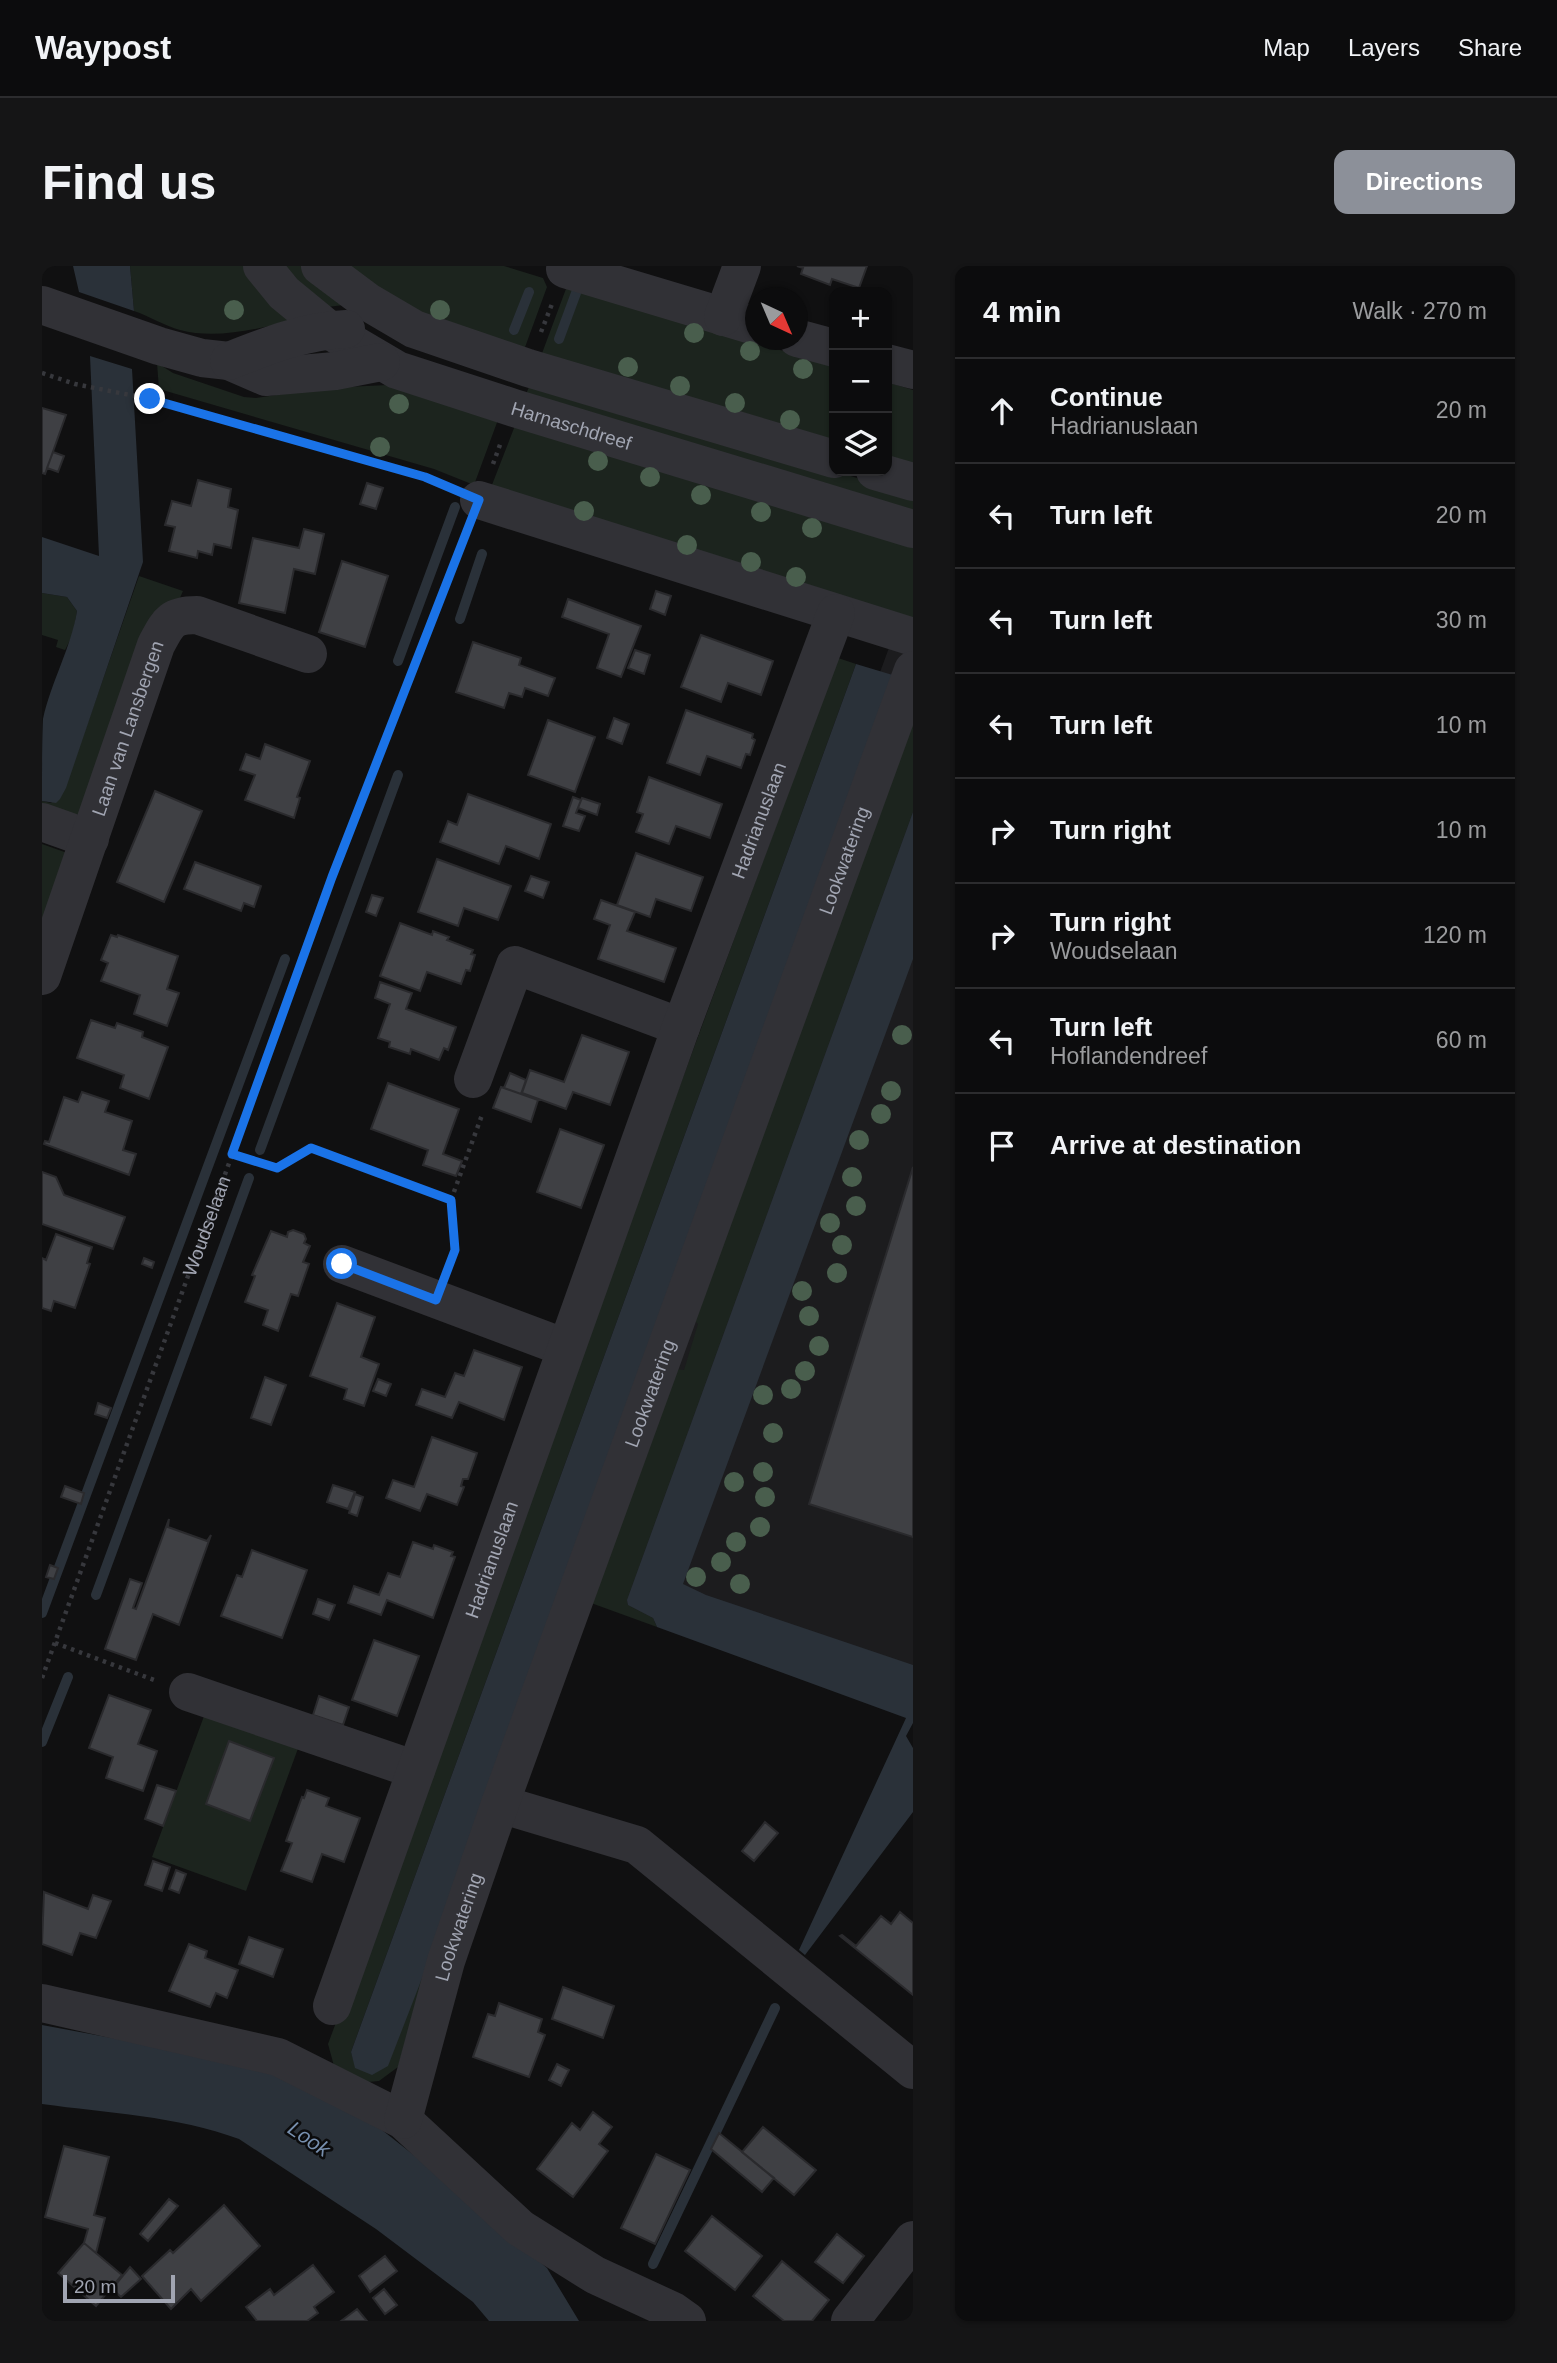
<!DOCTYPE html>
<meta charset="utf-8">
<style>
:root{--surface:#0c0c0d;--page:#151516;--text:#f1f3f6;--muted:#9a9b9d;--line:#2c2c2e;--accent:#8c9099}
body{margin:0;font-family:Helvetica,sans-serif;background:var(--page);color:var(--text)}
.controls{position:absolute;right:21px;top:21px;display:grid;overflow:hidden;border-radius:14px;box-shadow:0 2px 5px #0004}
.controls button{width:63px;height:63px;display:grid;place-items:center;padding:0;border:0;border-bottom:2px solid var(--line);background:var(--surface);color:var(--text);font:35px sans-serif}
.compass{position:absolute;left:703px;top:21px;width:63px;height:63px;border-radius:50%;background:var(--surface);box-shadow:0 2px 5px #0004;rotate:136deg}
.scale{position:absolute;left:21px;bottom:18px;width:112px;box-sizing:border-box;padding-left:7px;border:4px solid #a1a5b2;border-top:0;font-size:19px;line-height:24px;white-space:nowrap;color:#a1a5b2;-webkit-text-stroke:5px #0b0b0c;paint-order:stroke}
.stop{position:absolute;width:21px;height:21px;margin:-16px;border:5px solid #1a73e8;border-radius:50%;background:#fff}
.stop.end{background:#1a73e8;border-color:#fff;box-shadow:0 2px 7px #0008}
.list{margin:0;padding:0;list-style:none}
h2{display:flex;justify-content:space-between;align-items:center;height:91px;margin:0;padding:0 28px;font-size:30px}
h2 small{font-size:23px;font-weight:400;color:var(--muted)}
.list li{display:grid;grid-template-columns:46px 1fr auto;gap:21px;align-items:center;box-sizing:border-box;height:105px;padding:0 28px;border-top:2px solid var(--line)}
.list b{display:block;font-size:26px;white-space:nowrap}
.list p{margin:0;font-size:23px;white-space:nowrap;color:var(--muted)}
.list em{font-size:23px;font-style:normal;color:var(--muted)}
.icon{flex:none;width:38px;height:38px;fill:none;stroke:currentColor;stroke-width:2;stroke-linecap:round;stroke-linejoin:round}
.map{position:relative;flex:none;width:871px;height:2055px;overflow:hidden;border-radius:14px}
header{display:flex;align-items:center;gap:42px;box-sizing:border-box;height:98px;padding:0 35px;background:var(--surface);border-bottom:2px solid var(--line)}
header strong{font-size:33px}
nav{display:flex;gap:38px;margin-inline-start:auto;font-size:24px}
.intro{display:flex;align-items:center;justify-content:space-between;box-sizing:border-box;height:168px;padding:0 42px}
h1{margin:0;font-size:49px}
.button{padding:18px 32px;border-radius:14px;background:var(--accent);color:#fff;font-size:24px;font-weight:700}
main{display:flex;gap:42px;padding:0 42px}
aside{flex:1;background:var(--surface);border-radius:14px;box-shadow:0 2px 5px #0004}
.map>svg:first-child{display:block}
.built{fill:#1c1c1e}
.green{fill:#1c241e}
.water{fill:#2a3139}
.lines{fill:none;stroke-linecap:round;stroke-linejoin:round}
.stream{stroke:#2a3139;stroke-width:10}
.building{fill:#3f4044;stroke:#2a2a2d;stroke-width:2}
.path{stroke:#37383d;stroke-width:4.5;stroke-dasharray:3.5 5;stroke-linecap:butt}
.minor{stroke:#313136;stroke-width:38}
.tree{fill:#495e4d}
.route{stroke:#1a73e8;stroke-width:9}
.labels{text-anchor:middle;stroke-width:5;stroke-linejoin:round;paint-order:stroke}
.street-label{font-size:19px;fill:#a1a5b2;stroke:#0b0b0c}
.water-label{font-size:21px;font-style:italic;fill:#778fae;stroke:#0b0b0c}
</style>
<header>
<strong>Waypost</strong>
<nav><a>Map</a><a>Layers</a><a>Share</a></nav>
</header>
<div class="intro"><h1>Find us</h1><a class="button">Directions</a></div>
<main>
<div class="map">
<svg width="871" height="2055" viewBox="0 0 871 2055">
<rect width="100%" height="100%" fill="#101011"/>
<path class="built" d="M 871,316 L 871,1440 L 667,1367 L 503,1323 Z"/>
<path class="green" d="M 88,0 L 203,0 L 254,54 C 218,62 175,74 138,64 C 123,60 107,50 92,45 Z
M 235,0 L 264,0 L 302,39 L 285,41 Z
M 301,0 L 462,0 L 501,12 L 505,21 L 482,84 L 368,45 Z
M 528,12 L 582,37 L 792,100 L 792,178 L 499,90 Z
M 115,97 L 131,107 L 202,131 L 214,132 L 282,122 L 346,119 L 457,151 L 432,219 L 392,203 L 117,123 Z
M 490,113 L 871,229 L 871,249 L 483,131 Z
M 845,116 L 871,124 L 871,202 L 845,194 Z
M 474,157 L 871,276 L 871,354 L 448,224 Z
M 97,310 L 141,325 L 42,546 L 30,550 L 0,539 L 0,535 L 9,537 L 23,522 Z
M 0,327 L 25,331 L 35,345 L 31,368 L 23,384 L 14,381 L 16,374 L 0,369 Z
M 796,392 L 814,398 L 309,1786 L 314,1802 L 389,1689 L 356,1801 L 337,1815 L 326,1816 L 292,1800 L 286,1778 L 299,1743 L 297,1742 Z
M 871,444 L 871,546 L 585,1334 L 586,1339 L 611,1352 L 615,1361 L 549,1337 L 633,1103 L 642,1104 L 656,1058 L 650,1052 Z
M 0,578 L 28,588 L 0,673 Z
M 165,1442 L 258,1477 L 204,1625 L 110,1591 Z"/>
<path class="water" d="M 31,0 L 88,0 L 92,45 L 37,26 Z
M 48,90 L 90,103 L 101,296 L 24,522 L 18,533 L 14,537 L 0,535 C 0,512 0,475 1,453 C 9,416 29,382 35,345 L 25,331 L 0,327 L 0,271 L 57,290 Z
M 814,398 L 854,410 L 389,1689 L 346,1800 L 330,1809 L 313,1802 L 309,1786 Z
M 871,546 L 871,693 L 641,1318 L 664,1329 L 871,1399 L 871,1457 L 864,1470 L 871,1482 L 871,1546 L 763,1689 L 757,1684 L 864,1452 L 615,1361 L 611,1352 L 586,1339 L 585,1334 Z
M 0,1759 L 221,1800 L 340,1864 L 421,1928 L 505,2002 L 537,2055 L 447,2055 L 431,2036 L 334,1963 L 197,1873 C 135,1850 65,1847 0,1838 Z"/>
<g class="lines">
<path class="stream" d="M 472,64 L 487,26
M 517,73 L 534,27
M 418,353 L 440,288
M 356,395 L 413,241
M 218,884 L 356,509
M 54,1329 L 207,912
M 0,1347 L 243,693
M 0,1476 L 26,1411
M 611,1998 L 733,1742"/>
</g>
<path class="building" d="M 755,0 L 825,0 L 817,22 L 790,13 L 788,19 L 759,8 L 761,2 Z
M 0,142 L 24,149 L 3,208 L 0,207 Z
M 11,186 L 22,190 L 16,206 L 5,202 Z
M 156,214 L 189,223 L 186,241 L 196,244 L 189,282 L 172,278 L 170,289 L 156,285 L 155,292 L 127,285 L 133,261 L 123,259 L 130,235 L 149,240 Z
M 325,217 L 341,222 L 334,243 L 318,238 Z
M 262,263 L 282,268 L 273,308 L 252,303 L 243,347 L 197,337 L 211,272 L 257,282 Z
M 300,295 L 346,310 L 323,381 L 277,366 Z
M 614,325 L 629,330 L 623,349 L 608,343 Z
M 526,333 L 599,360 L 579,411 L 555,402 L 567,368 L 520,351 Z
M 659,369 L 731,395 L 719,429 L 686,417 L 679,436 L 639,421 Z
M 431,376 L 479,392 L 477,399 L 513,412 L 506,430 L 483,422 L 480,431 L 467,427 L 462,442 L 414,426 Z
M 593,384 L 608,389 L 602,408 L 586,402 Z
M 644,444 L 711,468 L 710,472 L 713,474 L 708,489 L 704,488 L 699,502 L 665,490 L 658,509 L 625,497 Z
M 572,452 L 587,458 L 580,478 L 565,472 Z
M 506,454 L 553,471 L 533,526 L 486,509 Z
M 223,478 L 268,495 L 255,531 L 258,532 L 252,552 L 203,534 L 213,509 L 198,504 L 204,488 L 218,493 Z
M 607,511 L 680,538 L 668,572 L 634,560 L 627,578 L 594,566 L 601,548 L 595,546 Z
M 113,525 L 160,545 L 122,636 L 75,616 Z
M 426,528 L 509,558 L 497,593 L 464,580 L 457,598 L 398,576 L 406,555 L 415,559 Z
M 531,531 L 539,534 L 534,547 L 543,550 L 537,565 L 521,560 Z
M 540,532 L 558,538 L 555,549 L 536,542 Z
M 594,587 L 661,611 L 649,645 L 614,633 L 608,651 L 575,639 Z
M 395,593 L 469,620 L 456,654 L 422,642 L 416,660 L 376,646 Z
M 153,596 L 219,620 L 212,641 L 202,637 L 199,645 L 142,623 Z
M 489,610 L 507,616 L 501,632 L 483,625 Z
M 330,629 L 341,632 L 334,650 L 324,646 Z
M 559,634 L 593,646 L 585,665 L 634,682 L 622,716 L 556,693 L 568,659 L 552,653 Z
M 358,657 L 390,669 L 391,665 L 407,671 L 405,674 L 431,684 L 429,688 L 433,689 L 428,705 L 424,704 L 419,718 L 385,706 L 378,725 L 338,710 Z
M 69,669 L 75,671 L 76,669 L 136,690 L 125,723 L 137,727 L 125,760 L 92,748 L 98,729 L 59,715 L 66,697 L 59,694 Z
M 338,716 L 370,727 L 364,743 L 414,761 L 406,784 L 402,782 L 397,794 L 369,783 L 368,788 L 347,781 L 348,776 L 336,772 L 348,738 L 333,732 Z
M 49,754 L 73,762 L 75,757 L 101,766 L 100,771 L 126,781 L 107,833 L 78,822 L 82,809 L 35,792 Z
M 540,769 L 587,786 L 568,839 L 531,826 L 524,843 L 480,827 L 488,804 L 522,816 Z
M 468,807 L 484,814 L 479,828 L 462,822 Z
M 346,817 L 417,843 L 401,888 L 420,895 L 414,910 L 381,899 L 386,884 L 329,863 Z
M 459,821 L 496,834 L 489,856 L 451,842 Z
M 40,826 L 67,835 L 63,846 L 90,855 L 81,884 L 94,888 L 87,909 L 2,878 L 3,875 L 7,876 L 22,831 L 36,836 Z
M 518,863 L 562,879 L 539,942 L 495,926 Z
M 871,901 L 871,1271 L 767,1238 Z
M 0,906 L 14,911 L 22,929 L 83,951 L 71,983 L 0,958 Z
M 251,964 L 262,968 L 264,973 L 262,977 L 268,980 L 261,996 L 267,998 L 256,1030 L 249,1028 L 236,1065 L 221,1059 L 226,1044 L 203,1036 L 213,1010 L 210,1009 L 229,965 L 245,971 L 246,966 Z
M 14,968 L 50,981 L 45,997 L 48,998 L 33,1042 L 12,1035 L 9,1045 L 0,1042 L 0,992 L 4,994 Z
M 102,992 L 112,996 L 110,1002 L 100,998 Z
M 295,1037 L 333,1051 L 319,1091 L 337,1098 L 322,1140 L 302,1133 L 305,1123 L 268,1110 Z
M 432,1084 L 480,1101 L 462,1154 L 417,1136 L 410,1152 L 374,1139 L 380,1123 L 403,1131 L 413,1107 L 422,1110 Z
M 223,1111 L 244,1119 L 229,1159 L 209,1152 Z
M 336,1113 L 349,1118 L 344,1130 L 331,1125 Z
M 56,1137 L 69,1142 L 65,1152 L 53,1148 Z
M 390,1171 L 435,1187 L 426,1213 L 421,1213 L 419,1220 L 422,1221 L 415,1239 L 385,1228 L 378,1245 L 344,1232 L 351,1214 L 372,1221 Z
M 291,1219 L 313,1226 L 306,1243 L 285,1236 Z
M 23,1220 L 42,1227 L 39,1238 L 19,1231 Z
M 313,1228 L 321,1231 L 315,1250 L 307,1247 Z
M 127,1253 L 126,1261 L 165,1275 L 169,1269 L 137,1359 L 111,1348 L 94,1394 L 63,1383 L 88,1313 L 100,1317 L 91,1342 L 94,1343 Z
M 371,1276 L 391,1283 L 392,1279 L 411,1286 L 409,1290 L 413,1291 L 391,1352 L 345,1334 L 339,1349 L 306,1337 L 312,1320 L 337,1329 L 346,1307 L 358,1311 Z
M 210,1284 L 265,1304 L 240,1372 L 179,1350 L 195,1309 L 200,1311 Z
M 8,1299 L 16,1302 L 12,1313 L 4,1311 Z
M 276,1333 L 293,1339 L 287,1354 L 271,1348 Z
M 332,1374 L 377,1390 L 355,1450 L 310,1434 Z
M 67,1429 L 109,1444 L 96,1478 L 115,1485 L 101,1525 L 64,1512 L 71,1491 L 47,1482 Z
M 277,1430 L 307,1441 L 301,1459 L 271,1449 Z
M 187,1475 L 232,1492 L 208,1555 L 164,1538 Z
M 115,1519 L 134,1525 L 121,1560 L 103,1553 Z
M 265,1524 L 287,1532 L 284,1540 L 318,1552 L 302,1596 L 280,1588 L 270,1616 L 239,1605 L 250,1577 L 244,1575 L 260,1531 L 262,1532 Z
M 723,1556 L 736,1567 L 712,1595 L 700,1585 Z
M 111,1595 L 128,1601 L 120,1625 L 103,1619 Z
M 134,1604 L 144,1608 L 137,1627 L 127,1623 Z
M 2,1626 L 46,1643 L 51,1629 L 69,1635 L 54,1672 L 38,1667 L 30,1689 L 0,1678 Z
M 858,1646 L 871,1657 L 871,1729 L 798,1670 L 800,1669 L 814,1680 L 839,1650 L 849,1658 Z
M 207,1671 L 241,1683 L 231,1711 L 197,1698 Z
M 147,1678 L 165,1685 L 163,1692 L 196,1704 L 185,1732 L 174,1727 L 168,1741 L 127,1725 Z
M 521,1721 L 572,1740 L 561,1772 L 510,1753 Z
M 457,1737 L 500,1753 L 496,1766 L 503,1769 L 487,1811 L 431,1791 L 446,1748 L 453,1750 Z
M 515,1798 L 527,1804 L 519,1820 L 507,1814 Z
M 551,1846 L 570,1861 L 557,1878 L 566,1885 L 531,1931 L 495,1903 L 530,1857 L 538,1864 Z
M 721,1861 L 774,1904 L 752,1929 L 700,1886 Z
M 677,1867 L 732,1912 L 720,1926 L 669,1883 Z
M 22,1880 L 67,1891 L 52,1949 L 63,1952 L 54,1987 L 42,1977 L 46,1963 L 3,1951 Z
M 614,1888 L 648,1904 L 613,1978 L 579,1962 Z
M 127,1933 L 136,1940 L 106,1975 L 98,1968 Z
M 182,1939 L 218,1980 L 159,2035 L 149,2023 L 129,2043 L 100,2010 L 128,1984 L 131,1987 Z
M 670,1950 L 720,1990 L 693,2024 L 643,1985 Z
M 795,1968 L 822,1990 L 801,2017 L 773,1996 Z
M 42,1977 L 80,2009 L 54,2040 L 16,2007 Z
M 343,1990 L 355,2005 L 328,2026 L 317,2010 Z
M 740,1995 L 787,2034 L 770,2055 L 742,2055 L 711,2030 Z
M 271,1999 L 292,2026 L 272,2041 L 276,2047 L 265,2055 L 215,2055 L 204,2041 L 228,2023 L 232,2029 Z
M 88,2001 L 99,2013 L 79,2031 L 70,2023 Z
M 342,2023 L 355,2039 L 343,2048 L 331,2032 Z
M 315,2043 L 325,2055 L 299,2055 Z"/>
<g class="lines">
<g class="path">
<path d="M 499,66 L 510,38"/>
<path d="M 0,107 L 33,118 L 108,133 L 276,179 L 383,211 L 404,220"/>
<path d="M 451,198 L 459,176"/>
<path d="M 190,888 L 235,902 L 269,882 L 409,934 L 413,984 L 408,997"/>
<path d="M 409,934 L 440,849"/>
<path d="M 13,1377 L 112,1414"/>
<path id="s1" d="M 0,1412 L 291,611 L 424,268"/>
</g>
<g class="minor">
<path id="s2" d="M 220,0 L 242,27 L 287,64 L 355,104 L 472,142 L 871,263"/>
<path d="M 278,0 L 326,36 L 372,63 L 486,102 L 792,193"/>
<path d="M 524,0 L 523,3 L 713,60"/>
<path d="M 0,39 L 117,80 L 160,92 L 187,95 L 224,111 L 293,105 L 339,96"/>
<path d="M 681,51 L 700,0"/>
<path d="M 755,72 L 792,82"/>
<path d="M 187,95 C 225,80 262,65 304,63"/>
<path d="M 845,97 L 871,104"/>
<path d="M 833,205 L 871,216"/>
<path d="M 437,234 L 871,371"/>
<path d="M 0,556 L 48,573"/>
<path id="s3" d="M 0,710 L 114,379 C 126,357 128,349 155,349 L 266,388"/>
<path d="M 431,813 L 473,699 L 639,761"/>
<path d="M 300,998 L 524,1082"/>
<path d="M 146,1426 L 374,1504"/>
<path d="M 458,1538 L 595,1579 L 871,1804"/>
<path d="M 0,1737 L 236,1791 L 361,1854 L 478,1962 L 553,2009 L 631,2045 L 645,2055"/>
<path id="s4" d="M 290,1740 L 639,761 L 794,347"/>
<path id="s5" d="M 361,1854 L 404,1695 L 458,1538 L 871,404"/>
<path d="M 808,2055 L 871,1974"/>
</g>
</g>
<g class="tree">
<circle cx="192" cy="44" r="10"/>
<circle cx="398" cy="44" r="10"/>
<circle cx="652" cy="67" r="10"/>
<circle cx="708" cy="85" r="10"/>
<circle cx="586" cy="101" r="10"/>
<circle cx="761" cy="103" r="10"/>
<circle cx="638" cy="120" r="10"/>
<circle cx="693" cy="137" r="10"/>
<circle cx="357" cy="138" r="10"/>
<circle cx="748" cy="154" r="10"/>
<circle cx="338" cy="181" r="10"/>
<circle cx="556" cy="195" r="10"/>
<circle cx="608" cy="211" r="10"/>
<circle cx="659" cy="229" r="10"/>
<circle cx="542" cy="245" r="10"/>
<circle cx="719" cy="246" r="10"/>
<circle cx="770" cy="262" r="10"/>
<circle cx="645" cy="279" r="10"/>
<circle cx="709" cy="296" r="10"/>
<circle cx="754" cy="311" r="10"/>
<circle cx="860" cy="769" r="10"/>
<circle cx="849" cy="825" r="10"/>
<circle cx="839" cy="848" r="10"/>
<circle cx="817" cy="874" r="10"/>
<circle cx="810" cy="911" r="10"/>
<circle cx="814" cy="940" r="10"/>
<circle cx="788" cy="957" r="10"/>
<circle cx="800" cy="979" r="10"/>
<circle cx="795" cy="1007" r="10"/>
<circle cx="760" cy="1025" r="10"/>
<circle cx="767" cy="1050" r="10"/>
<circle cx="777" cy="1080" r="10"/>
<circle cx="763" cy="1105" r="10"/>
<circle cx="749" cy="1123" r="10"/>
<circle cx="721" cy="1129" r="10"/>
<circle cx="731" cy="1167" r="10"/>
<circle cx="721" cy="1206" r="10"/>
<circle cx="692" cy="1216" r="10"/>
<circle cx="723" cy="1231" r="10"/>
<circle cx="718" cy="1261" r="10"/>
<circle cx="694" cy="1276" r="10"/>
<circle cx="679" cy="1296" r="10"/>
<circle cx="654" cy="1311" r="10"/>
<circle cx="698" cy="1318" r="10"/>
</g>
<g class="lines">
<path class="route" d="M 108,133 L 383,211 L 437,234 L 290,611 L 190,888 L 235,902 L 269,882 L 409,934 L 413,984 L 394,1034 L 300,998"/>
</g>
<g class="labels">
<g class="street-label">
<text dy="7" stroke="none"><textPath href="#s2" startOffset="355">Harnaschdreef</textPath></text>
<text dy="7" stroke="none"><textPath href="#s3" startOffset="262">Laan van Lansbergen</textPath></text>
<text dy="7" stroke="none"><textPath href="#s4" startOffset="1260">Hadrianuslaan</textPath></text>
<text dy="7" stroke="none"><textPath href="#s5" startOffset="1335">Lookwatering</textPath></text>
<text dy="7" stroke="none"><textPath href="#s1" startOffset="481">Woudselaan</textPath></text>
<text dy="7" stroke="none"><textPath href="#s5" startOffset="768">Lookwatering</textPath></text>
<text dy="7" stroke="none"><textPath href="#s4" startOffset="474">Hadrianuslaan</textPath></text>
<text dy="7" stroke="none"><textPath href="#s5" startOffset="201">Lookwatering</textPath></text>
</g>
<g class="water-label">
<text transform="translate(267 1873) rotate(34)" y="7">Look</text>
</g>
</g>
</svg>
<div class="controls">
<button>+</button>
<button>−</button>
<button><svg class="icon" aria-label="layers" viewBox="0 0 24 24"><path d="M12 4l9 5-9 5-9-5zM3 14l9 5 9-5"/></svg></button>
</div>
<svg class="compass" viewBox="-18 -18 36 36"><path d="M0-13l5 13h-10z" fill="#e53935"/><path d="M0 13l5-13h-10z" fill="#9a9b9d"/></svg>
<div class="scale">20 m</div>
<div class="stop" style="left:300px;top:998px"></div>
<div class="stop end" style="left:108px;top:133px"></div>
</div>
<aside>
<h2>4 min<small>Walk · 270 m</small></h2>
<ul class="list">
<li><svg class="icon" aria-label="ahead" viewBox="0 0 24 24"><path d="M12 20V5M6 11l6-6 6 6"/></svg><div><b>Continue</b><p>Hadrianuslaan</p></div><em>20 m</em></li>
<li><svg class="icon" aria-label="left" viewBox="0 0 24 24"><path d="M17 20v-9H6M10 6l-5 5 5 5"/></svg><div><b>Turn left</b></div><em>20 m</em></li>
<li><svg class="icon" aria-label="left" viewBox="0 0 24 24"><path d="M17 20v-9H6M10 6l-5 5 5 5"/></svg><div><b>Turn left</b></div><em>30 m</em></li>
<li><svg class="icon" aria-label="left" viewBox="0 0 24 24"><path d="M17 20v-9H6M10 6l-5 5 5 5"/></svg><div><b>Turn left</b></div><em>10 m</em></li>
<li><svg class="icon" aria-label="right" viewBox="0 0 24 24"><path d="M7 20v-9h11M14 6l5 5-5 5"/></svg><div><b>Turn right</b></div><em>10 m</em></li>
<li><svg class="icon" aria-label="right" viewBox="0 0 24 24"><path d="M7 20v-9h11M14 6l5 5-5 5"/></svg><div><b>Turn right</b><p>Woudselaan</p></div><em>120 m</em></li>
<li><svg class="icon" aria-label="left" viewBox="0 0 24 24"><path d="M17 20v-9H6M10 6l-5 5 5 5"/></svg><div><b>Turn left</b><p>Hoflandendreef</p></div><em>60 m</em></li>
<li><svg class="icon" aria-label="arrive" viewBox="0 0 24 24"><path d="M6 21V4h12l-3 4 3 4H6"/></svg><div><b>Arrive at destination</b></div></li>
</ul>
</aside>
</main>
